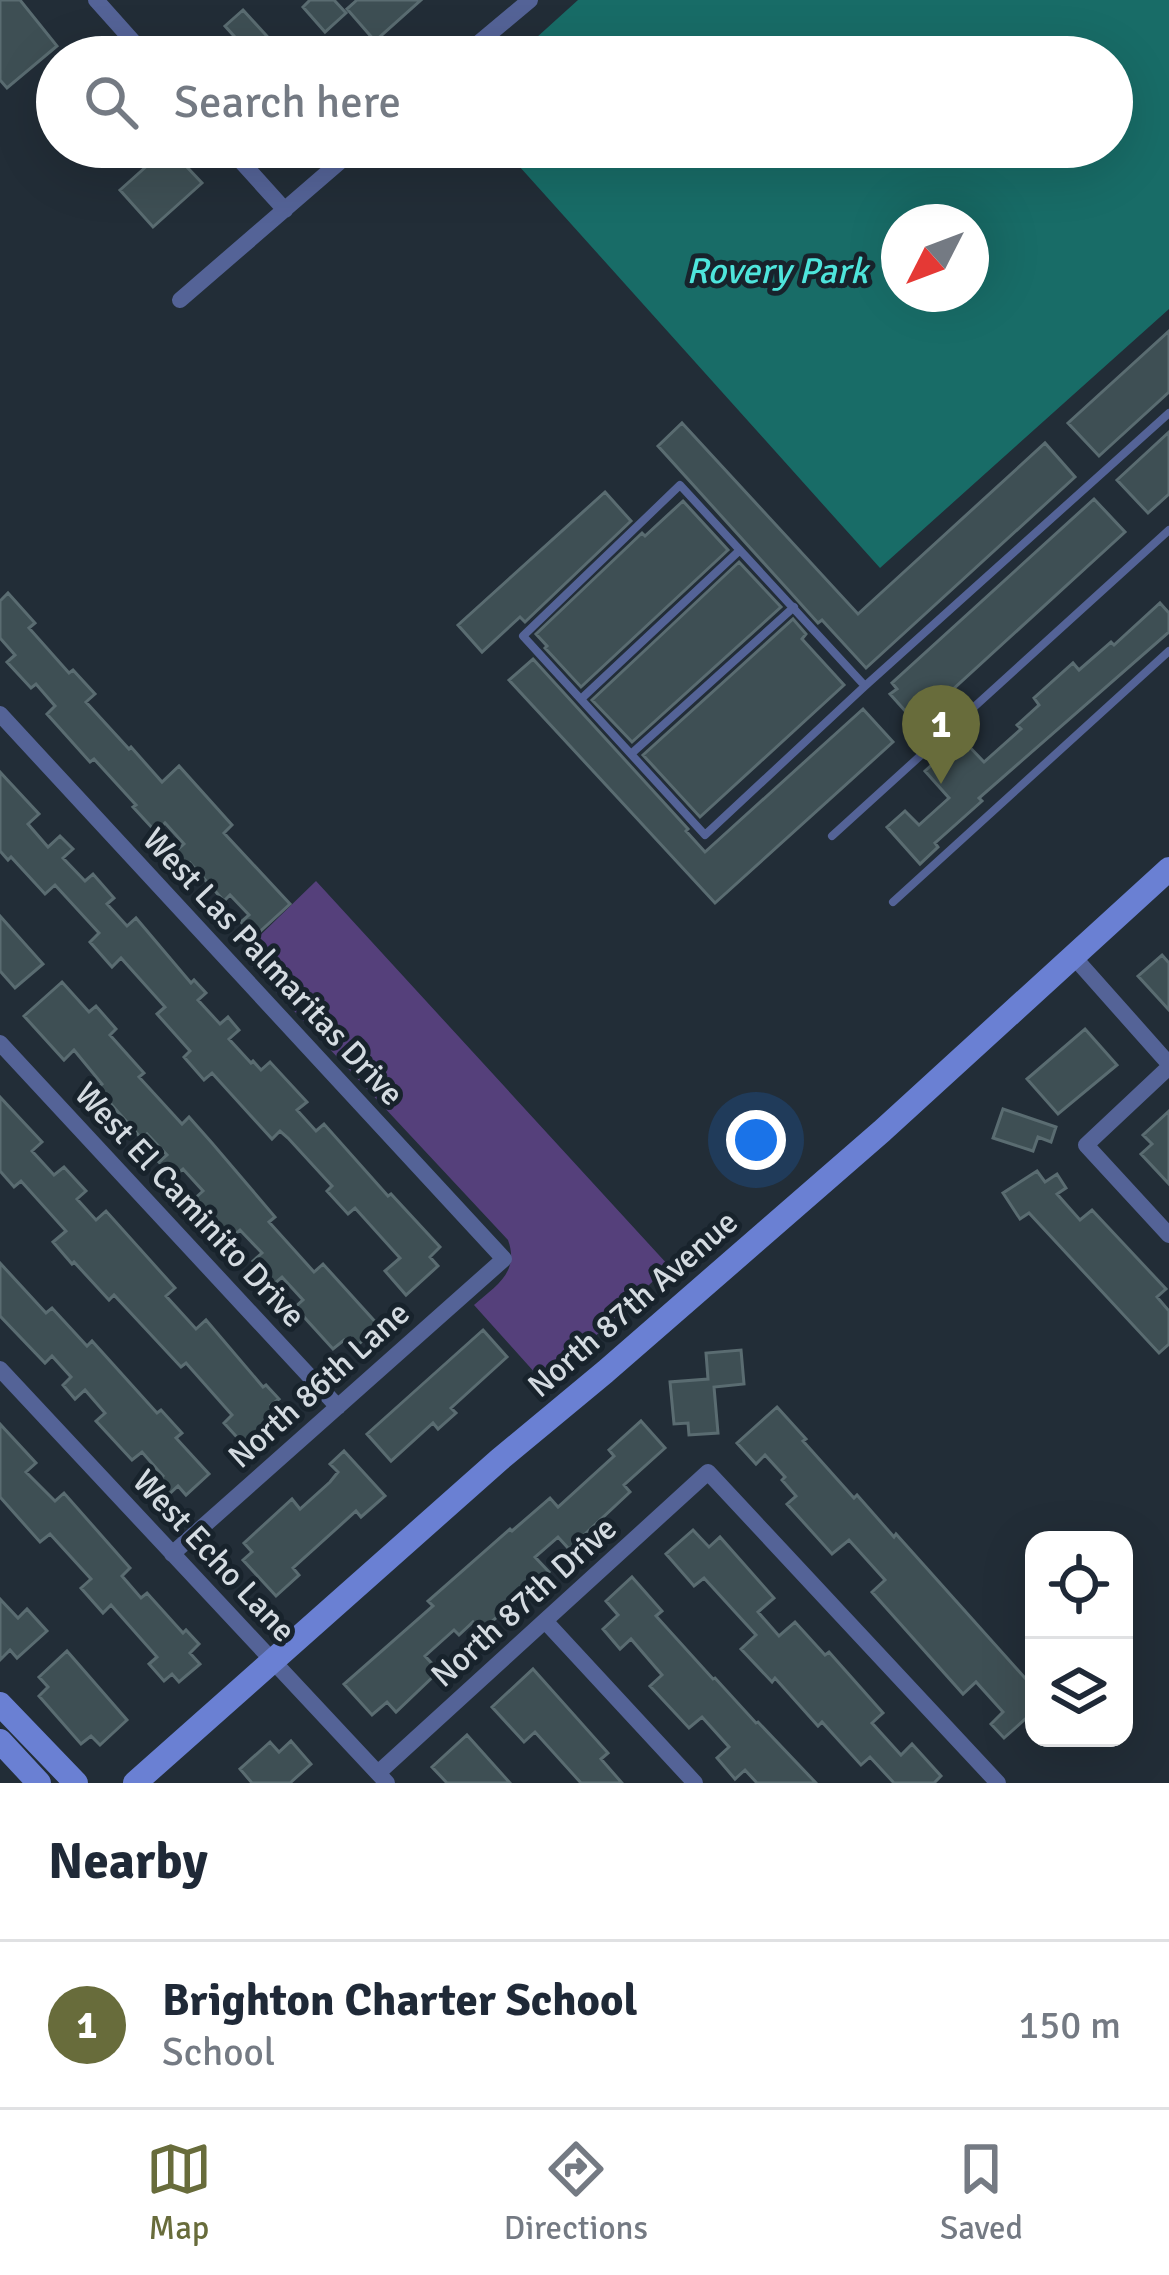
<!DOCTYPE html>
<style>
:root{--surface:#fff;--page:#f6f6f7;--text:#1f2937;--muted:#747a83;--line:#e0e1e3;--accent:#686c3b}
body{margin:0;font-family:Signika,sans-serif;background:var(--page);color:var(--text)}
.controls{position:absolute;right:36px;bottom:36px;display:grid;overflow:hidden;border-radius:24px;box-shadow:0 12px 48px #0002}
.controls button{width:108px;height:108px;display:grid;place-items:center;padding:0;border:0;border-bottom:3px solid var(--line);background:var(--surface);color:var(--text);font:60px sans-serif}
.compass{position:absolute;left:881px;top:204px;width:108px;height:108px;border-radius:50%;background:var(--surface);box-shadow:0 12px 48px #0002;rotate:228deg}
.you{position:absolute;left:756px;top:1140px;width:42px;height:42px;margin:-30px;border:9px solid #fff;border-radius:50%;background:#1a73e8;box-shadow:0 0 0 18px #1a73e833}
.badge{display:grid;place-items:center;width:78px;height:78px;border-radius:50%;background:var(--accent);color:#fff;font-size:39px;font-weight:700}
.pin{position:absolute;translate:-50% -99px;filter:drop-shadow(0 3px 6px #0008)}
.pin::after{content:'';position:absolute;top:63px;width:42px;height:36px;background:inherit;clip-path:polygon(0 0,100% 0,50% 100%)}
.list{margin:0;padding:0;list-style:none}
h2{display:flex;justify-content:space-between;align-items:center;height:156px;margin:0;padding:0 48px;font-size:51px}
h2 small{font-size:39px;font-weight:400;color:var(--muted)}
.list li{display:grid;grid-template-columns:78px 1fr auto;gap:36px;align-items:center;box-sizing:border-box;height:168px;padding:0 48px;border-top:3px solid var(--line)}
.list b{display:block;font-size:45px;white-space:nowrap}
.list p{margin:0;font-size:39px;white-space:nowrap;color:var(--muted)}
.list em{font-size:39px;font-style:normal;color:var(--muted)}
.icon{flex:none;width:66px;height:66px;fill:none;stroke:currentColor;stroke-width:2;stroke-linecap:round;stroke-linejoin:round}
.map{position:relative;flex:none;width:1169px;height:1783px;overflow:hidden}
.search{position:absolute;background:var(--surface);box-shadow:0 12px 48px #0002;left:36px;right:36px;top:36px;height:132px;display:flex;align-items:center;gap:30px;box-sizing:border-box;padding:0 42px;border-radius:66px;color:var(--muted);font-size:45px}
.sheet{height:324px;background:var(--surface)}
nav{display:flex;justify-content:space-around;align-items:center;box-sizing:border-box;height:168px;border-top:3px solid var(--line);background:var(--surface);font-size:33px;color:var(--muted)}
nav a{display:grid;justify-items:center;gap:6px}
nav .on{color:var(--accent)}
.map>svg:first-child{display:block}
.green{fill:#55407b}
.water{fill:#186c67;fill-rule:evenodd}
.building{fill:#3e4f54;stroke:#5a6c71;stroke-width:3}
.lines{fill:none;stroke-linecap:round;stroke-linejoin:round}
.lane{stroke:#546397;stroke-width:8}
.street{stroke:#546397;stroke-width:16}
.secondary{stroke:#6a80d3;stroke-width:24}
.labels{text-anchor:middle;stroke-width:10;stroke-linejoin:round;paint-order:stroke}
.street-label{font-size:33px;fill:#d4dbe1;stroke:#18232c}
.water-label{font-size:36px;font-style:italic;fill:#4ee5dc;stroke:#18232c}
</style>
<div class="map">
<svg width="1169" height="1783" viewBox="0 0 1169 1783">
<rect width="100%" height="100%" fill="#222d37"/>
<path class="green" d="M 316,881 L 669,1266 L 545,1384 L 474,1305 C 495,1286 520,1273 508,1240 L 241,954 Z"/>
<path class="water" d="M 578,0 L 1169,0 L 1169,309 L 880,568 L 502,147 L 1112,147 L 1112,57 L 515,57 ZM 899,222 L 971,222 L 971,294 L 899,294 Z"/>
<path class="building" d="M 0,0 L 20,0 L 57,46 L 7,88 L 0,80 Z
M 310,0 L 334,0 L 346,13 L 325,32 L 303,7 Z
M 357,0 L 421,0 L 375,41 L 347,9 Z
M 243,10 L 286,57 L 253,57 L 225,26 Z
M 168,147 L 202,183 L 153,227 L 120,190 Z
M 1169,331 L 1169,392 L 1099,456 L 1068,423 Z
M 682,423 L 858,614 L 1045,443 L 1075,477 L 866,668 L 822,620 L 818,623 L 658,446 Z
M 1169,432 L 1169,494 L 1148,513 L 1117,480 Z
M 605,492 L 631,521 L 525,622 L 520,617 L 482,652 L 458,625 Z
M 1094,499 L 1125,532 L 916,723 L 890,694 L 897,689 L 892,683 Z
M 683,501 L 728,550 L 581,687 L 545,648 L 547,646 L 536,634 L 642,533 L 645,536 Z
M 739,562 L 781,607 L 632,742 L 592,700 Z
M 8,593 L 35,623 L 29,628 L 69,673 L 73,670 L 95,694 L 86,702 L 129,749 L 131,747 L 162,782 L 179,766 L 232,825 L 224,833 L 290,904 L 254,937 L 241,922 L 249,915 L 230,895 L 224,901 L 190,863 L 187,866 L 175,852 L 184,844 L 165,823 L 156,832 L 133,807 L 136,805 L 94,759 L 90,762 L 47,714 L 55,706 L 36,684 L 31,688 L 7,662 L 15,655 L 0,638 L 0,601 Z
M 1160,603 L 1169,613 L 1169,632 L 979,798 L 982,801 L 935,843 L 938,847 L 920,864 L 887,827 L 905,811 L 919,825 L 949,798 L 925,771 L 961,738 L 984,762 L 1021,729 L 1017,725 L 1039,705 L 1034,698 L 1073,663 L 1079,670 L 1111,642 L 1114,645 Z
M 793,619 L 806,634 L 802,639 L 844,685 L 700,817 L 643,755 Z
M 533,659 L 688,829 L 686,831 L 705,852 L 863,709 L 893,742 L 715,903 L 509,680 Z
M 0,772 L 39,814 L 28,824 L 48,847 L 60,836 L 73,849 L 63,858 L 85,881 L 93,874 L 114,898 L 107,904 L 127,926 L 136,918 L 191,983 L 194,980 L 206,993 L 198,1000 L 220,1024 L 228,1017 L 239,1030 L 229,1039 L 251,1063 L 253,1061 L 261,1070 L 270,1062 L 307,1102 L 297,1110 L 316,1131 L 324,1124 L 388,1196 L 391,1194 L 440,1247 L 430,1257 L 438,1266 L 406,1295 L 385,1271 L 400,1258 L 355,1208 L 348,1214 L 327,1191 L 332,1186 L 288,1138 L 280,1131 L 272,1139 L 212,1073 L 204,1080 L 184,1057 L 190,1051 L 157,1014 L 165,1007 L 121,958 L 112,967 L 90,942 L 99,933 L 55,885 L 45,894 L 11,857 L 8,860 L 0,851 Z
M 0,916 L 43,964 L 15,988 L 0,971 Z
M 1162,955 L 1169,963 L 1169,1010 L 1138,976 Z
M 62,982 L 89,1012 L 96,1006 L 116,1029 L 110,1035 L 144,1073 L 139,1077 L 182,1124 L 189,1117 L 212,1143 L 275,1217 L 269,1222 L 314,1272 L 323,1264 L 379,1326 L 352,1350 L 344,1340 L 333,1349 L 295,1307 L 303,1300 L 282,1277 L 274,1284 L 253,1261 L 262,1253 L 240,1230 L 230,1239 L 194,1199 L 203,1191 L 183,1169 L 173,1177 L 159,1162 L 167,1155 L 147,1134 L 142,1139 L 110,1103 L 107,1106 L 94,1091 L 102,1084 L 74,1050 L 64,1060 L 24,1016 Z
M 1085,1029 L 1117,1065 L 1058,1114 L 1027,1079 Z
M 0,1097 L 42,1142 L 32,1151 L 54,1175 L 64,1167 L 86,1191 L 77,1199 L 96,1220 L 106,1211 L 175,1288 L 166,1296 L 187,1319 L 196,1329 L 206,1320 L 263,1387 L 266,1385 L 279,1399 L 271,1405 L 280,1415 L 245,1446 L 224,1423 L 232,1415 L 186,1363 L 181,1367 L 114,1295 L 109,1300 L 74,1262 L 72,1264 L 53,1242 L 66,1231 L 21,1181 L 14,1187 L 0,1171 Z
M 1003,1109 L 1056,1127 L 1051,1142 L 1038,1137 L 1033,1151 L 993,1138 Z
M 1169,1111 L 1169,1184 L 1141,1154 L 1152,1144 L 1143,1135 Z
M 1037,1171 L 1045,1182 L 1057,1174 L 1066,1188 L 1057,1194 L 1080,1220 L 1092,1210 L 1166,1289 L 1157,1297 L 1169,1311 L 1169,1344 L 1159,1353 L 1029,1213 L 1020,1219 L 1003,1193 Z
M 0,1263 L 46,1313 L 52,1308 L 87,1346 L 92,1341 L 157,1413 L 161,1410 L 182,1433 L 176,1438 L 209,1474 L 186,1495 L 178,1486 L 166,1497 L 155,1484 L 163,1476 L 142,1452 L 132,1460 L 96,1421 L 105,1413 L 85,1390 L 75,1399 L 63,1385 L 71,1377 L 52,1356 L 45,1363 L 0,1316 Z
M 483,1330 L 507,1357 L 451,1408 L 456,1413 L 438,1429 L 433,1423 L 391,1461 L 367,1434 Z
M 741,1350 L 744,1384 L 714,1387 L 718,1433 L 689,1435 L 688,1423 L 674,1424 L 670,1382 L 708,1379 L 706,1353 Z
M 777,1407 L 806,1439 L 803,1441 L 854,1498 L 857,1495 L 894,1537 L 896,1534 L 1034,1688 L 1034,1711 L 1004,1738 L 991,1724 L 1003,1712 L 976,1682 L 963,1694 L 872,1592 L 885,1580 L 849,1540 L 832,1554 L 787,1504 L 796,1496 L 782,1480 L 785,1477 L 765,1455 L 756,1464 L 737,1443 Z
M 641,1421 L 665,1448 L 624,1485 L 630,1492 L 569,1549 L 558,1537 L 535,1557 L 549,1572 L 481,1631 L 473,1622 L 459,1635 L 454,1630 L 425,1656 L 439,1671 L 396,1712 L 387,1702 L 372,1715 L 344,1684 L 433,1606 L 428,1601 L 510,1529 L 512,1531 L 550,1498 L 558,1507 L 614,1456 L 609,1450 Z
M 0,1424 L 36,1463 L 26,1472 L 55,1501 L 64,1493 L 130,1568 L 122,1576 L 141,1598 L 147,1593 L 183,1633 L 186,1630 L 199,1644 L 190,1653 L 200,1664 L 179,1682 L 172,1674 L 164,1681 L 149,1664 L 157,1657 L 111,1605 L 103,1613 L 81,1588 L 91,1579 L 50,1534 L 40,1542 L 0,1497 Z
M 344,1451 L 385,1496 L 361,1517 L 356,1511 L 293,1568 L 299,1575 L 276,1596 L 243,1560 L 252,1552 L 244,1543 L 292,1499 L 300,1509 L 330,1482 L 338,1472 L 330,1464 Z
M 693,1530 L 709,1547 L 720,1537 L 774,1598 L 758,1612 L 779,1636 L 795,1622 L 825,1655 L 829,1652 L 883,1713 L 872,1723 L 901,1755 L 912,1744 L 941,1776 L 934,1783 L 894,1783 L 870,1757 L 861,1765 L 822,1722 L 818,1726 L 775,1678 L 772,1682 L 741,1649 L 756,1635 L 704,1578 L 694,1586 L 666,1554 Z
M 632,1577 L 662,1611 L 656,1616 L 713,1679 L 715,1678 L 756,1723 L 758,1722 L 816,1783 L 757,1783 L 745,1770 L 735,1779 L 717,1758 L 729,1747 L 702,1717 L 689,1728 L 650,1686 L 662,1675 L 631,1639 L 620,1649 L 603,1629 L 618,1615 L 606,1601 Z
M 0,1599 L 18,1618 L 27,1609 L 47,1631 L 17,1658 L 10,1650 L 0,1660 Z
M 67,1651 L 127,1720 L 100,1745 L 91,1736 L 81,1744 L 39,1696 L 48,1687 L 39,1677 Z
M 533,1669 L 608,1753 L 601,1759 L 622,1783 L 581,1783 L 535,1732 L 524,1742 L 492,1707 Z
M 467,1735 L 510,1783 L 447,1783 L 432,1767 Z
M 291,1741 L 311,1764 L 290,1783 L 252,1783 L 240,1769 L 270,1742 L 279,1752 Z"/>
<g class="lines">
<path class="lane" d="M 865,686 L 680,485 L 523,636 L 705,835 L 865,686 L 1169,413
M 581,699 L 740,550
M 631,754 L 794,607
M 832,836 L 1169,530
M 893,902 L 1169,651"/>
<path class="street" d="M 96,0 L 147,57
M 462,57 L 530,0
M 228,147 L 285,210
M 180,300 L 357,147
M 0,714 L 504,1259 L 172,1554
M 1073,956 L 1169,1064
M 0,1043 L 338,1407
M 1169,1067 L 1086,1145 L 1169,1235
M 0,1369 L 387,1783
M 546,1622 L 695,1783
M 378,1773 L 708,1472 L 998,1783"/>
<path class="secondary" d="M 0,1704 L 76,1783
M 0,1741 L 39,1783
M 135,1783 L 499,1460 L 605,1372 L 882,1131 L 1169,869"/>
</g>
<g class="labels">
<g class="street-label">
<text transform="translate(274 966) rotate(47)" y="12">West Las Palmaritas Drive</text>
<text transform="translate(191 1204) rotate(47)" y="12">West El Caminito Drive</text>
<text transform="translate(632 1303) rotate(-41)" y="12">North 87th Avenue</text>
<text transform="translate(318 1384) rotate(-42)" y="12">North 86th Lane</text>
<text transform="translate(215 1555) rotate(47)" y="12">West Echo Lane</text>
<text transform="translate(523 1601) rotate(-42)" y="12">North 87th Drive</text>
</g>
<g class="water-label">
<text x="777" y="283">Rovery Park</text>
</g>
</g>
</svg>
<div class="controls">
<button><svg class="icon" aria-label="locate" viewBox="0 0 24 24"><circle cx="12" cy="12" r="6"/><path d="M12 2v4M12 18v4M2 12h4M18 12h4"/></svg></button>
<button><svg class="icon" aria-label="layers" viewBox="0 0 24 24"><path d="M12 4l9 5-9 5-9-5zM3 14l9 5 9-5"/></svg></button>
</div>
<svg class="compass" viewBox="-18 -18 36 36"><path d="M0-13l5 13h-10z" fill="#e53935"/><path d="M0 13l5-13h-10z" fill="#747a83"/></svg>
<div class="you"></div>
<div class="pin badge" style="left:941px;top:784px">1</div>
<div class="search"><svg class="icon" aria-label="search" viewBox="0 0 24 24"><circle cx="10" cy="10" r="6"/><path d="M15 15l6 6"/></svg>Search here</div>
</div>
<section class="sheet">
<h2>Nearby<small></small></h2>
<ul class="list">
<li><span class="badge">1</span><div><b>Brighton Charter School</b><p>School</p></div><em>150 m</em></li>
</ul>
</section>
<nav>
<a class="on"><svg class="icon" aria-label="map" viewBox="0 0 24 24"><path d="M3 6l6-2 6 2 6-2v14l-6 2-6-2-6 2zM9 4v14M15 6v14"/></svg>Map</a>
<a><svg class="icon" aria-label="directions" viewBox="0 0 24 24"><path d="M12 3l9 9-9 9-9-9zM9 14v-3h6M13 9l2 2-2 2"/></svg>Directions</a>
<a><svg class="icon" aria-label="saved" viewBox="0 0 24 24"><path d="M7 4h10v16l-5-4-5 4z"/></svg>Saved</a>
</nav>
